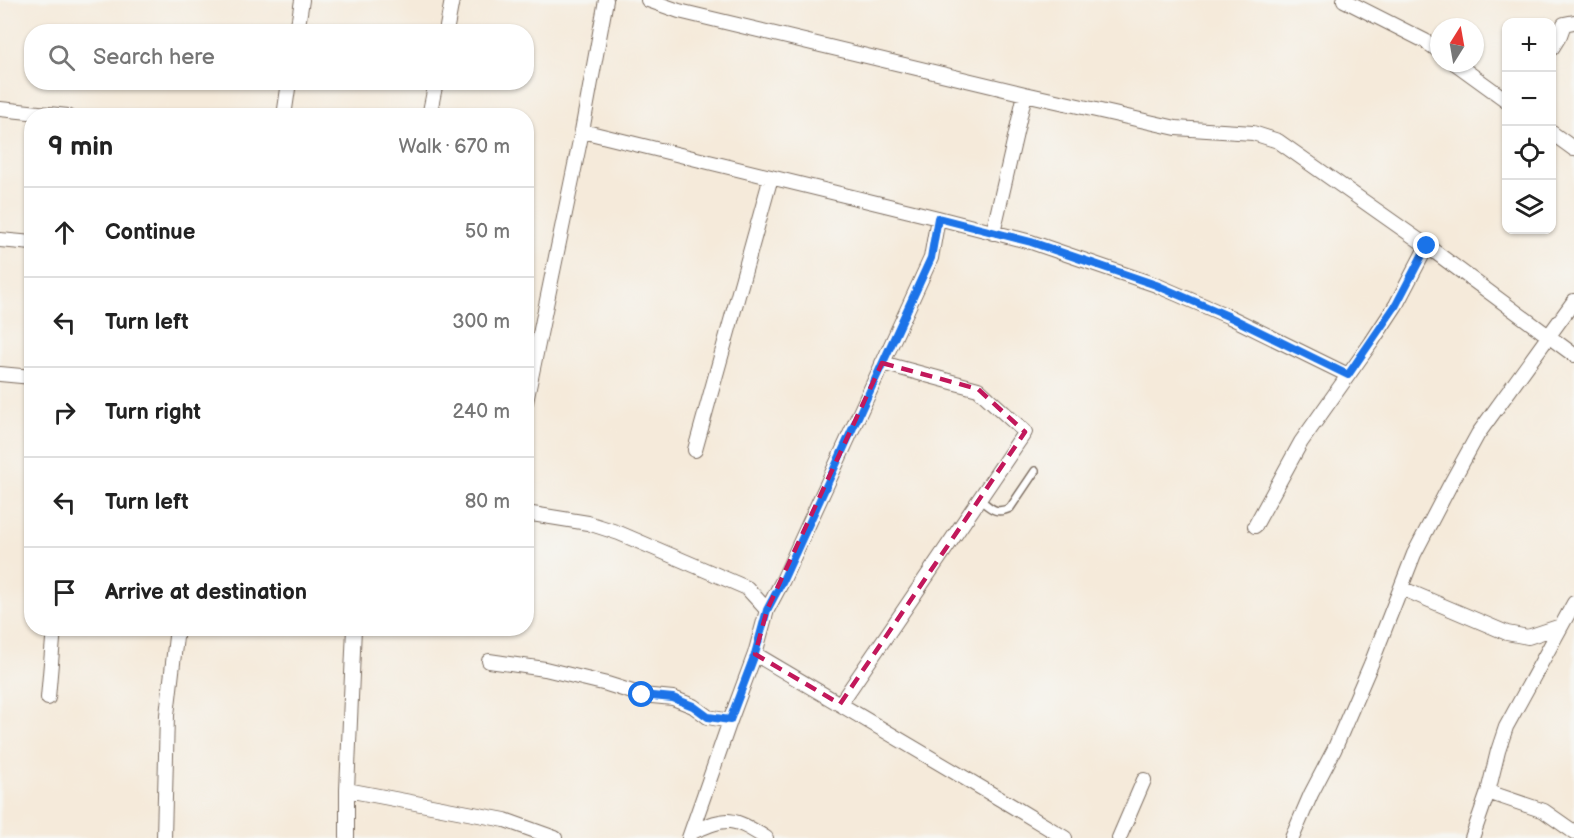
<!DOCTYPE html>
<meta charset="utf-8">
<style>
:root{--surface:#fff;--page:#f6f6f6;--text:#222;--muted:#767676;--line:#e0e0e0}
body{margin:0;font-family:"Balsamiq Sans",sans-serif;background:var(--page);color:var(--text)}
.controls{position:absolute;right:18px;top:18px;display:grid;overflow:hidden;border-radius:12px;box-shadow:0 2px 4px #0004}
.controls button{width:54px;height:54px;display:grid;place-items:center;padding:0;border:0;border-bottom:2px solid var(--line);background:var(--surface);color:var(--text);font:30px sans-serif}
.compass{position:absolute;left:1430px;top:18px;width:54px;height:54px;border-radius:50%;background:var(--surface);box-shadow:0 2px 4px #0004;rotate:11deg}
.stop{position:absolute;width:18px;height:18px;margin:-14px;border:4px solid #1a73e8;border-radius:50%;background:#fff}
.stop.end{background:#1a73e8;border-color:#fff;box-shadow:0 2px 6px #0008}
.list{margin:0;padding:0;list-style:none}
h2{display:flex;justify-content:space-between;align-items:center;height:78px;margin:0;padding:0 24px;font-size:26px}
h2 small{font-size:20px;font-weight:400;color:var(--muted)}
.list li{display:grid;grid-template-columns:39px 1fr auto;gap:18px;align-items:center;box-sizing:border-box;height:90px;padding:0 24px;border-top:2px solid var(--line)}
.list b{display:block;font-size:22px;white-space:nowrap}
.list em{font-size:20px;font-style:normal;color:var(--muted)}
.icon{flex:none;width:33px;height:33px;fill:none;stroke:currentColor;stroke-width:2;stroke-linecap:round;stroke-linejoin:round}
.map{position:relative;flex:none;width:1574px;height:838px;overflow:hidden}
.search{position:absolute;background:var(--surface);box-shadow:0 2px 4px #0004;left:24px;top:24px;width:510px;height:66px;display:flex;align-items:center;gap:15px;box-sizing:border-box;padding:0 21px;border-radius:24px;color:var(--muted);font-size:22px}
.panel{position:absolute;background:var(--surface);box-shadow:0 2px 4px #0004;left:24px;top:108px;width:510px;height:528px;border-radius:24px}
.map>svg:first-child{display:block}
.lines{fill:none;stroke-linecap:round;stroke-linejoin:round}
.lane-casing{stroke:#7c6d60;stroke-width:10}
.street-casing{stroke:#7c6d60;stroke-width:16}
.lane{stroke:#fff;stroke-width:7}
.street{stroke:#fff;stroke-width:14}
.route{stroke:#1a73e8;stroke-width:8}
.marked{fill:none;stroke:#c2185b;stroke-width:4.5;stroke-dasharray:12 8;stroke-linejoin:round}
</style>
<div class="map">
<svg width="1574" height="838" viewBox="0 0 1574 838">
<rect width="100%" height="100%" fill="#f6f6f2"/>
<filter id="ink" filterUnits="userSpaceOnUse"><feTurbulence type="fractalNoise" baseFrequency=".0167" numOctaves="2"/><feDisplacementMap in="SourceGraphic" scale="12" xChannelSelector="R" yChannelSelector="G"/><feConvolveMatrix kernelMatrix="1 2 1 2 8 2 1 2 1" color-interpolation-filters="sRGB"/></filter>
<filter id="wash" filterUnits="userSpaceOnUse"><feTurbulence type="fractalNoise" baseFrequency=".008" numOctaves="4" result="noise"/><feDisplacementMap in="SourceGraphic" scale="24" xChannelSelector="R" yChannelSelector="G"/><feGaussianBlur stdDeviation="1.35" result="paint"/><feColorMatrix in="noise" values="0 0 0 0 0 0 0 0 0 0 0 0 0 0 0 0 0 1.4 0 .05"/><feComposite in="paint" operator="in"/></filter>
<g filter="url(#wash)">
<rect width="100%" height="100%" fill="#f5eada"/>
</g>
<g filter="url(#ink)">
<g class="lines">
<g class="lane-casing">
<path id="lane" d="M 979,499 C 991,508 995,515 1010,508 L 1035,471"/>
</g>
<g class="street-casing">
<path id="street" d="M 648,0 L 679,11 L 1025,94 L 1176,128 L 1253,133 L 1278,141 L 1427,246 L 1574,355
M 1344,0 L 1425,41 L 1439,51
M 297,32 L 302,0
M 446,32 L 452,0
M 1552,48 L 1560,35 L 1564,24 L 1574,22
M 1455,63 L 1506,100
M 0,109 L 68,116
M 284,116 L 289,82
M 429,116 L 436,82
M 582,131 L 938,218 L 1031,242 L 1156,285 L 1230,317 L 1348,375
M 1552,133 L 1574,149
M 993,233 L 1025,94
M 0,240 L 32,243
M 0,374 L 32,377
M 526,402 L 582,131 L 606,0
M 695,450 L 771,177
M 526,513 L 588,523 L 619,533 L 747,588 L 767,610
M 1255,526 L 1301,442 L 1371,343 L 1396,305 L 1427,246
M 1401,588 L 1507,633 L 1528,637 L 1561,626
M 755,654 L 1012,806 L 1065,838
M 489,661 L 545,669 L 607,684 L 642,695 L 673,698 L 693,706 L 708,717 L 730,721
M 48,698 L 54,628
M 840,704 L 1025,432 L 978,389 L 882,363
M 347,790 L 505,820 L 555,838
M 1488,792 L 1544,811 L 1574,832
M 692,832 C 729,816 732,817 766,838
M 164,838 L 167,715 L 177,628
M 347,838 L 347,790 L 354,628
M 689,838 L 730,721 L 755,654 L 767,610 L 783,580 L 931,258 L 938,218
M 1119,838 L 1144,780
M 1292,838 L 1311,794 L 1334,750 L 1371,664 L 1414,554 L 1450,485 L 1478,434 L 1574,301
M 1472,838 L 1488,792 L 1498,751 L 1506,727 L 1574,603"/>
</g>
<use href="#lane" class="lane"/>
<use href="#street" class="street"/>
</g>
</g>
<g class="lines" filter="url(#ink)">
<path class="route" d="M 642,695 L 673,698 L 693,706 L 708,717 L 730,720 L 755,654 L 767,610 L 783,580 L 931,258 L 938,218 L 1031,242 L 1156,285 L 1230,317 L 1348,375 L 1396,305 L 1427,246"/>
</g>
<path class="marked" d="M 882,363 L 978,389 L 1025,432 L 840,704 L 755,654 L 767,610 Z"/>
</svg>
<div class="controls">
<button>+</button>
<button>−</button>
<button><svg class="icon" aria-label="locate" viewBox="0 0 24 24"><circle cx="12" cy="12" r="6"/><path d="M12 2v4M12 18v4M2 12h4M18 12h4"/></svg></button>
<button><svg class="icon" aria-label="layers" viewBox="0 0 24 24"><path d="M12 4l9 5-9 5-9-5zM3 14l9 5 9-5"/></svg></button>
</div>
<svg class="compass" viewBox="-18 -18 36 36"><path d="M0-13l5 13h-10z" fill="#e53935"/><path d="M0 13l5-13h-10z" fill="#767676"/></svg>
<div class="stop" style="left:642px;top:695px"></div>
<div class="stop end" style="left:1427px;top:246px"></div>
<div class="search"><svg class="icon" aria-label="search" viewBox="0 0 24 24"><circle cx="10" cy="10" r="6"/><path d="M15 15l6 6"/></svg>Search here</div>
<section class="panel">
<h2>9 min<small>Walk · 670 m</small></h2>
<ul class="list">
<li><svg class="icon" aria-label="ahead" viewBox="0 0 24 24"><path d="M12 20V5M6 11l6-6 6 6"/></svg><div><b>Continue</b></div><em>50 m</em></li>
<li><svg class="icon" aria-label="left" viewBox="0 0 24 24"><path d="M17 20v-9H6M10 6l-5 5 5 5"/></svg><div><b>Turn left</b></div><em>300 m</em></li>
<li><svg class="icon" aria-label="right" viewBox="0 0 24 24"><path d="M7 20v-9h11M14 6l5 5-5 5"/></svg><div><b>Turn right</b></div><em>240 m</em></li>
<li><svg class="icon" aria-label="left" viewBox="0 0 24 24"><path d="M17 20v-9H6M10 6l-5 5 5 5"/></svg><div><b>Turn left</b></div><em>80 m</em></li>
<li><svg class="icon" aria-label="arrive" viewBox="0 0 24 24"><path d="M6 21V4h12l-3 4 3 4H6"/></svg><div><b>Arrive at destination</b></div></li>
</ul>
</section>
</div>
